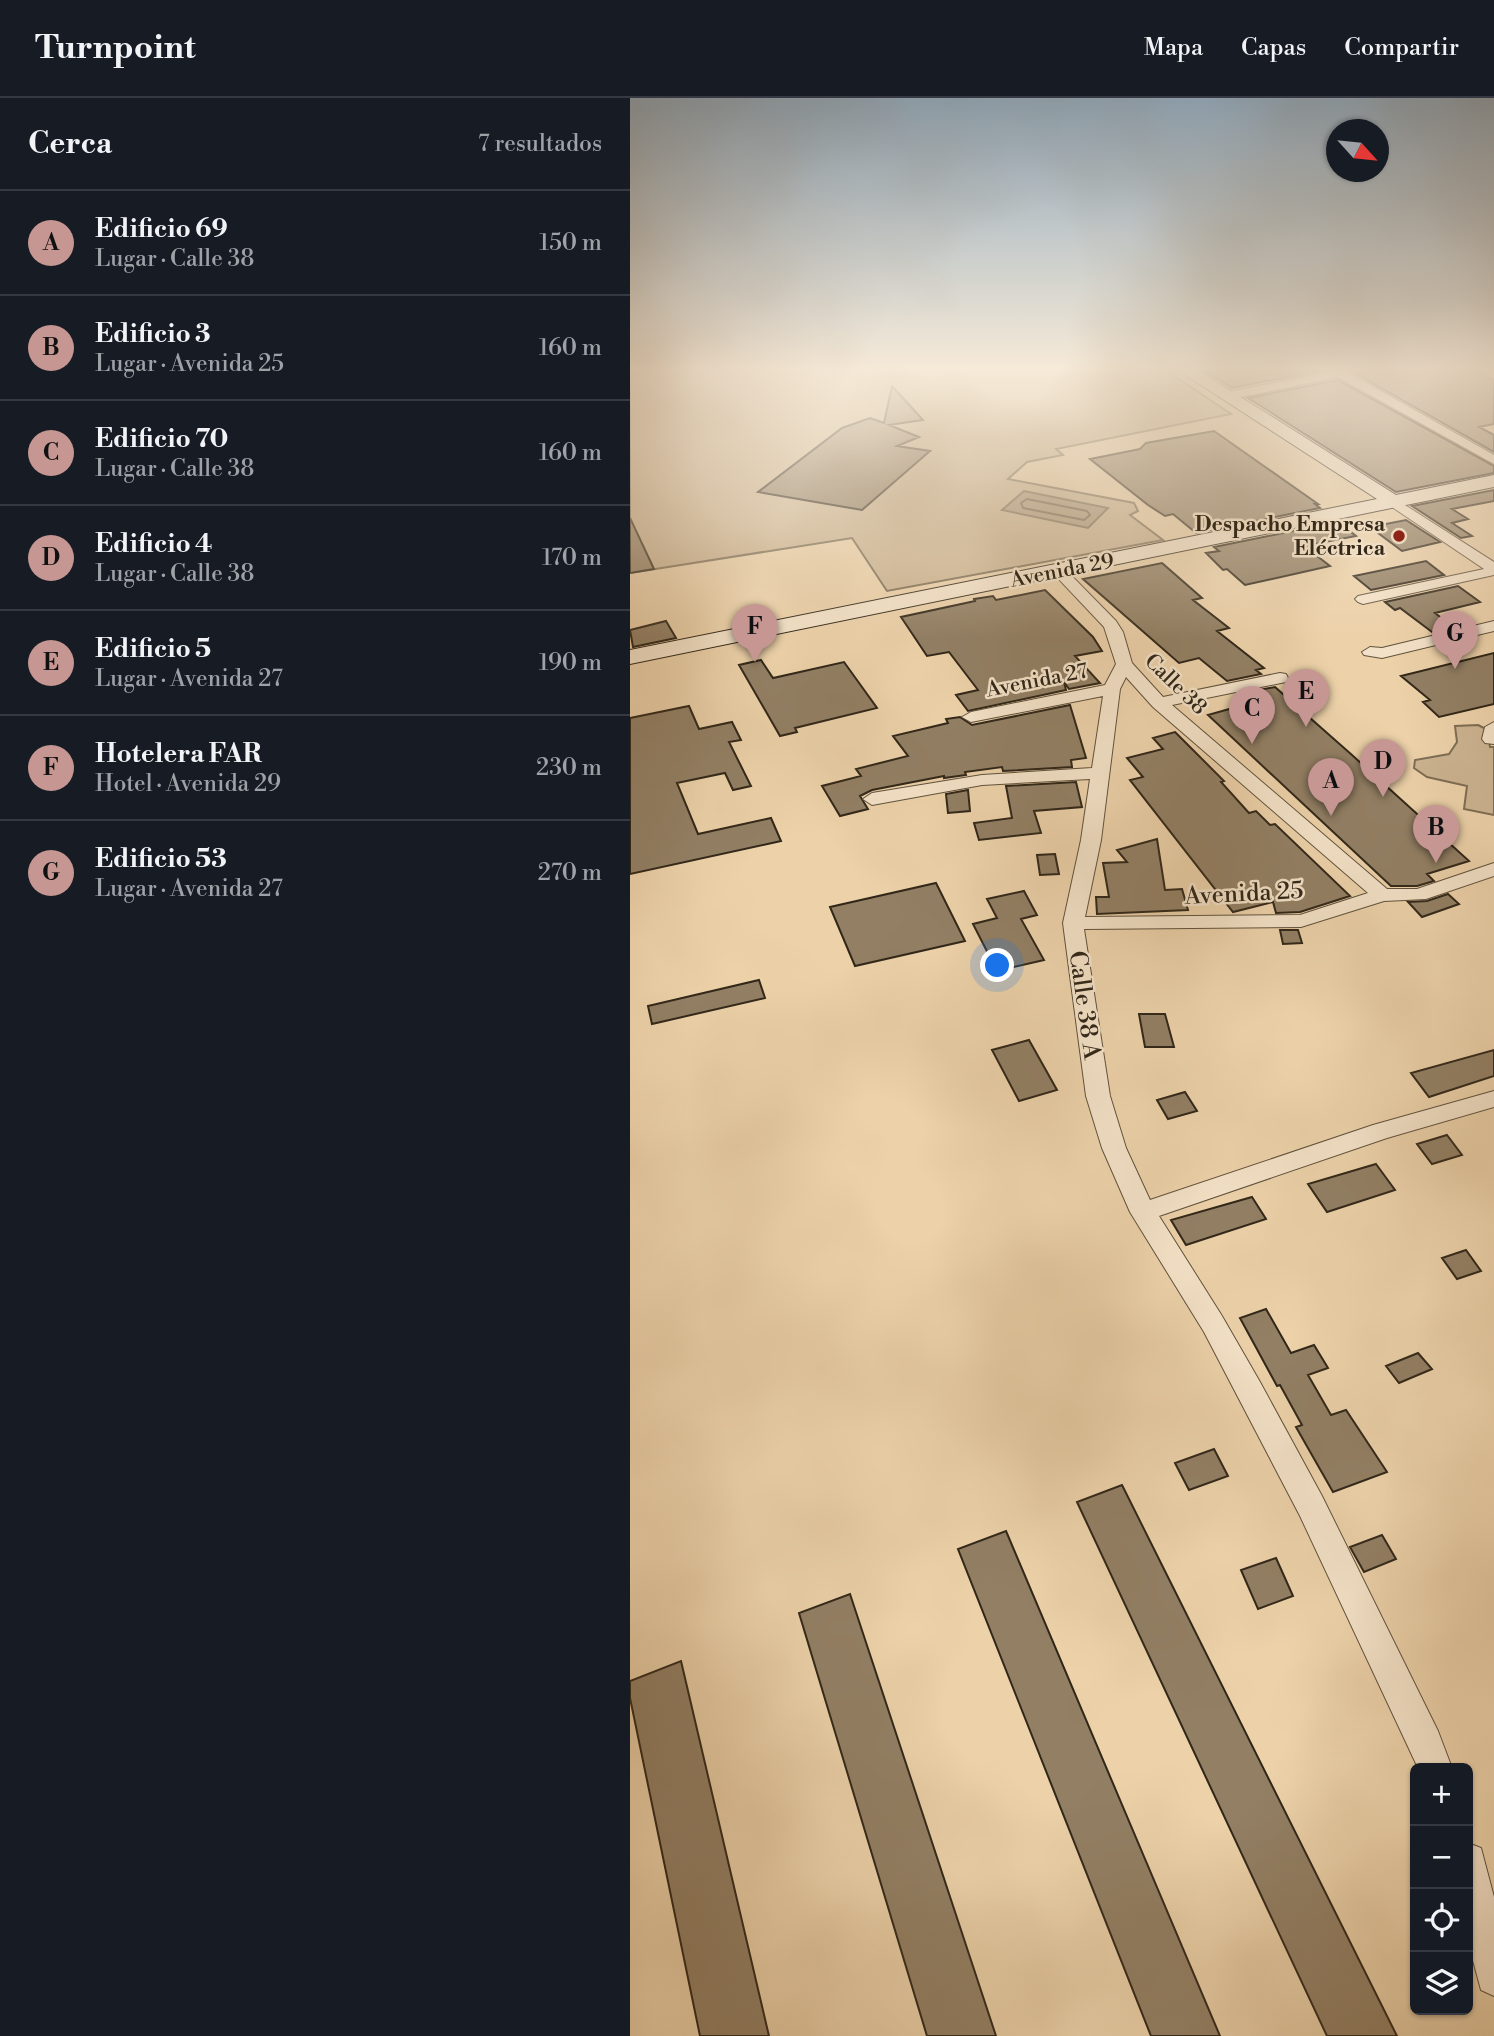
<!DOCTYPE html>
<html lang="es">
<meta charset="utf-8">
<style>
:root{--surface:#171b24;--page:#20242c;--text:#f1f3f6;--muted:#9ea1a6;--line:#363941;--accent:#c59692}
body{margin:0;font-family:"Libre Bodoni",serif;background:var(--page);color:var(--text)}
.controls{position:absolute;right:21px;bottom:21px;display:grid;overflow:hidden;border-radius:10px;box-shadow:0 2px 5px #0004}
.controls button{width:63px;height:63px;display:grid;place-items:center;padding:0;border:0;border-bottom:2px solid var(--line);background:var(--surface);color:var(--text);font:35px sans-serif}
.compass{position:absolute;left:696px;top:21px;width:63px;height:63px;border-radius:50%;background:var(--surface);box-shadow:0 2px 5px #0004;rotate:117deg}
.you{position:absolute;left:368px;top:868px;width:24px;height:24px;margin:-18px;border:5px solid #fff;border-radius:50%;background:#1a73e8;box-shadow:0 0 0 10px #1a73e833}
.badge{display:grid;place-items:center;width:46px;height:46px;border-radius:50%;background:var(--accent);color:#111;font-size:23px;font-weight:700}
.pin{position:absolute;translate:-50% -58px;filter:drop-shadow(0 2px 4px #0008)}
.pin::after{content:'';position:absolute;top:37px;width:24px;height:21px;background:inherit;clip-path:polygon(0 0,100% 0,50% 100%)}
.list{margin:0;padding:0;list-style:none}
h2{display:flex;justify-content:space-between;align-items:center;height:91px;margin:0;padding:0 28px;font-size:30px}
h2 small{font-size:23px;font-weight:400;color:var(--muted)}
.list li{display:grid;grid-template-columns:46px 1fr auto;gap:21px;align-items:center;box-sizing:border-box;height:105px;padding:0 28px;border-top:2px solid var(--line)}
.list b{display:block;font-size:26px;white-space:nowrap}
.list p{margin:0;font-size:23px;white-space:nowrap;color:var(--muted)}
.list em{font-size:23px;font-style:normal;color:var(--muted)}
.icon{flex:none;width:38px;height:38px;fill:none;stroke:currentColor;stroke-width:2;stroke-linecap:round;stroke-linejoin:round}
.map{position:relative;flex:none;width:864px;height:1938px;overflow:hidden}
header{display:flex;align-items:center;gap:42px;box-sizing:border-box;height:98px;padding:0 35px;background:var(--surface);border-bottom:2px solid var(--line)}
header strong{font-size:33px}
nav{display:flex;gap:38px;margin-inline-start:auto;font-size:24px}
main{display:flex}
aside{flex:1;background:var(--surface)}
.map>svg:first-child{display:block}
.green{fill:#ccb491;stroke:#7e6e55;stroke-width:2}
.water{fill:#ac9778;stroke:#7b6a52;stroke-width:2}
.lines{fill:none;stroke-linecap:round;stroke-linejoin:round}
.shore{stroke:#6e5f48;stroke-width:2}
.building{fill:#927f64;stroke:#312719;stroke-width:2}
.street-casing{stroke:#60523d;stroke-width:2}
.secondary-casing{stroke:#312719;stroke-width:2}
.primary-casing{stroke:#312719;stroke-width:2}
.street{fill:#f3e1c7;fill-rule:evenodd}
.secondary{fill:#f3e1c7;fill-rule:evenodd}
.primary{fill:#ecd1a9;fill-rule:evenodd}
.poi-dot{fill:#8f2418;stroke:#f3e1c7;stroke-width:2.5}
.labels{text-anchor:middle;stroke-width:5;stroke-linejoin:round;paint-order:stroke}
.far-poi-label{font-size:21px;font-weight:bold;fill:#312719;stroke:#f3e1c7;text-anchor:end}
.far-street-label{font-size:21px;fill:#312719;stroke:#f3e1c7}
.street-label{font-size:24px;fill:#312719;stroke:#f3e1c7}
</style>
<header>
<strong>Turnpoint</strong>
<nav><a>Mapa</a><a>Capas</a><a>Compartir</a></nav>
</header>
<main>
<aside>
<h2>Cerca<small>7 resultados</small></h2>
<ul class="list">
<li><span class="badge">A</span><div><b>Edificio 69</b><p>Lugar · Calle 38</p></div><em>150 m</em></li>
<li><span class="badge">B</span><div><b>Edificio 3</b><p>Lugar · Avenida 25</p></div><em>160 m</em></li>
<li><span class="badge">C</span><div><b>Edificio 70</b><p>Lugar · Calle 38</p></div><em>160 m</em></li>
<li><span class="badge">D</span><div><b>Edificio 4</b><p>Lugar · Calle 38</p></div><em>170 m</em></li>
<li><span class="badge">E</span><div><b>Edificio 5</b><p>Lugar · Avenida 27</p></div><em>190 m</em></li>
<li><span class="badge">F</span><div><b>Hotelera FAR</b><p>Hotel · Avenida 29</p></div><em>230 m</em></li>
<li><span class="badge">G</span><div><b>Edificio 53</b><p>Lugar · Avenida 27</p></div><em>270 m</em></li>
</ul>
</aside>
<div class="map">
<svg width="864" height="1938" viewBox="0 0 864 1938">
<rect width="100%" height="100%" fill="#ecd1a9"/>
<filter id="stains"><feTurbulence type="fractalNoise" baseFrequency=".00286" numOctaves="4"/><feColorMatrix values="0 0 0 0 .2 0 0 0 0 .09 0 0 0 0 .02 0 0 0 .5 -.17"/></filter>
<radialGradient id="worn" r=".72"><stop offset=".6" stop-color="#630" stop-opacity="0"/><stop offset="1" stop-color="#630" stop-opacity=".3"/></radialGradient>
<path class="green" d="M 47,269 L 531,269 L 601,316 L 426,351 L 433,357 L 397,364 L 378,381 L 504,405 L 508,413 L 500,417 L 533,442 L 257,493 L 222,440 L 0,475 L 0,277 Z
M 848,627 L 858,632 L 860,649 L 864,649 L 864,717 L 834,711 L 837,688 L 797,679 L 784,670 L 785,662 L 819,656 L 827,644 L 825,628 Z"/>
<path class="water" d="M 394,393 L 478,410 L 458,430 L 372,412 Z"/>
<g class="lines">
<path class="shore" d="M 397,401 L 457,413 L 460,417 L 454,422 L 393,410 L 391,405 Z"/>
</g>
<path class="building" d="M 569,269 L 690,269 L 693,272 L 602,290 Z
M 748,269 L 840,269 L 864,283 L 864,326 L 849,329 L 864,337 L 864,354 L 728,277 Z
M 708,282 L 864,368 L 864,375 L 766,394 L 618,300 Z
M 262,288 L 293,322 L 259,327 L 289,339 L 267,348 L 300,353 L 232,412 L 128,394 L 212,330 L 240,320 L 254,325 Z
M 584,333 L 688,406 L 685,406 L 690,410 L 566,435 L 543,416 L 535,418 L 518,407 L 460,361 L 510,351 L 516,345 Z
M 864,392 L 864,403 L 822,411 L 838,421 L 822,425 L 842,438 L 831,440 L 782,408 Z
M 0,420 L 24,471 L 0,475 Z
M 776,422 L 810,444 L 772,453 L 740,429 Z
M 708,424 L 726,438 L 674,448 L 700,468 L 615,487 L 597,471 L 593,472 L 576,455 L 589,453 L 584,449 Z
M 796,463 L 814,477 L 741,492 L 724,478 Z
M 532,465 L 572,500 L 563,502 L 599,530 L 587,533 L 634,570 L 626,572 L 631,576 L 597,583 L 569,560 L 549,565 L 453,481 Z
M 828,488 L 850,504 L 805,515 L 822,528 L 802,534 L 770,510 L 765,512 L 755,504 Z
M 415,492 L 463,539 L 472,553 L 445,558 L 470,585 L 439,591 L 434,584 L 436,592 L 338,613 L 326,597 L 348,592 L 319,554 L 297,558 L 271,519 L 345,503 L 344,501 L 363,498 L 366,502 Z
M 36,523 L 46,540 L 3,549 L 0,532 Z
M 864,555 L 864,606 L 809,619 L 793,604 L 800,602 L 771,578 Z
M 131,562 L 143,580 L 214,564 L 247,610 L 165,630 L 167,634 L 150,638 L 109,567 Z
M 645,589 L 722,657 L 839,763 L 797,776 L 804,783 L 787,788 L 761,788 L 578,617 L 624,604 L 613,595 Z
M 440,607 L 456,660 L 441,662 L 442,669 L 373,673 L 372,669 L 335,674 L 336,677 L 314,680 L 314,678 L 242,692 L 230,698 L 238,711 L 210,718 L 192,688 L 231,678 L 226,671 L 278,658 L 263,638 L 318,625 L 316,621 L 330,619 L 342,627 Z
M 59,608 L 69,631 L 102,624 L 111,642 L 99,644 L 121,688 L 103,692 L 95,675 L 47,685 L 68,736 L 141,720 L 151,743 L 0,776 L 0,620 Z
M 545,634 L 594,683 L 591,684 L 619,715 L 626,713 L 640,727 L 645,726 L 720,798 L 670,814 L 646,815 L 643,804 L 603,814 L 500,682 L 513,679 L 497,660 L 533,651 L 523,640 Z
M 446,684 L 452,709 L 404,713 L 411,735 L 349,742 L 344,725 L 382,720 L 376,688 Z
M 338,692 L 340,713 L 318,715 L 316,696 Z
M 527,741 L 535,792 L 552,791 L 558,812 L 467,816 L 466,799 L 479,799 L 473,765 L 497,764 L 487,752 Z
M 425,756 L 429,776 L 410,777 L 407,757 Z
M 306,785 L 335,843 L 225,868 L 200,809 Z
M 394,793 L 407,817 L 391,821 L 414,862 L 367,873 L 343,826 L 367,820 L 357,801 Z
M 818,796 L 829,806 L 792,819 L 778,804 L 797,803 Z
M 650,832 L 668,832 L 672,845 L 653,846 Z
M 129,882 L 135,900 L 22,926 L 18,908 Z
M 509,916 L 535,916 L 544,949 L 515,949 Z
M 399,942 L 427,992 L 389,1003 L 362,952 Z
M 864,952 L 864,978 L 799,999 L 781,975 Z
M 555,994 L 567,1013 L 538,1021 L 527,1002 Z
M 817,1037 L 832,1057 L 802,1066 L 787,1046 Z
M 746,1066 L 765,1092 L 697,1114 L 678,1086 Z
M 622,1099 L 636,1121 L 556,1147 L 541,1122 Z
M 836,1152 L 851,1173 L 827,1181 L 812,1160 Z
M 636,1211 L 661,1255 L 684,1247 L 698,1270 L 678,1277 L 701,1317 L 716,1312 L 757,1374 L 703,1394 L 666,1329 L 672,1327 L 650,1287 L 647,1288 L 610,1220 Z
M 788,1255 L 802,1271 L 769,1285 L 756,1268 Z
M 584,1351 L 598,1378 L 559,1392 L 545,1365 Z
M 492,1387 L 767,1938 L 697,1938 L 447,1404 Z
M 376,1433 L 590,1938 L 521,1938 L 328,1451 Z
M 752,1437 L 766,1461 L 734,1474 L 720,1449 Z
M 646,1460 L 663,1498 L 628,1511 L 611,1472 Z
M 220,1496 L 366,1938 L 297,1938 L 169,1515 Z
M 51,1563 L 139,1938 L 70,1938 L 0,1600 L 0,1583 Z"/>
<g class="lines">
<g class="street-casing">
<path id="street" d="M 693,269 L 746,269 L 721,276 L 864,357 L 864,366 L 708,279 L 597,302 L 591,298 L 597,294 L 699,274 Z
M 764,400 L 864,464 L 864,477 L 733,506 L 728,504 L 725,501 L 728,498 L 854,471 L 759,407 L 757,404 Z
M 428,468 L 433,469 L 486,523 L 493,534 L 502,565 L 533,599 L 650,575 L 656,576 L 658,580 L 656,584 L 542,607 L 757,791 L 787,791 L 864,765 L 864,778 L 796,801 L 754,803 L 671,829 L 454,831 L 480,998 L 496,1050 L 520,1102 L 743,1027 L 864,993 L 864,1009 L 757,1040 L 529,1118 L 592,1218 L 630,1284 L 692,1398 L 808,1633 L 822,1670 L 788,1670 L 670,1418 L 574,1234 L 500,1114 L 472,1050 L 456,998 L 433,825 L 451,742 L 460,681 L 352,687 L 242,707 L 233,701 L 242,695 L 352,677 L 462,670 L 473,598 L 341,624 L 332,619 L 341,614 L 475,587 L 486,566 L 474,529 L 423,475 L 421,472 L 423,469 ZM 496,579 L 523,609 L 738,795 L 670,817 L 455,819 L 471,742 L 490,591 Z
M 864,523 L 864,533 L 752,560 L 734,557 L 732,554 L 740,549 L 752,550 Z
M 864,624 L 864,646 L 855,645 L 852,641 L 855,629 Z
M 838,1745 L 851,1750 L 864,1799 L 864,1898 L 851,1892 L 838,1844 Z"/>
</g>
<g class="secondary-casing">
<path id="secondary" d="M 543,269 L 563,269 L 766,397 L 864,377 L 864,389 L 0,566 L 0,552 L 747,401 Z"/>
</g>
<g class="primary-casing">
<path id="primary" d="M 845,269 L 864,269 L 864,280 Z"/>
</g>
<use href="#street" class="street"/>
<use href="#secondary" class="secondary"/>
<use href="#primary" class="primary"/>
</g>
<linearGradient id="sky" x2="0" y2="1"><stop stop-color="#90a8bb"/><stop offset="0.5" stop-color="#f6ead8"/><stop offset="1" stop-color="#f6ead8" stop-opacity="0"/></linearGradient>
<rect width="864" height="541" fill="url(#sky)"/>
<circle class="poi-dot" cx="769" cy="438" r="7"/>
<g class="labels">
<g class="far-poi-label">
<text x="755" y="433">Despacho Empresa<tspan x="755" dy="24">Eléctrica</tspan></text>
</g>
<g class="far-street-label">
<text transform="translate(432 472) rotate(-11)" y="7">Avenida 29</text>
<text transform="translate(407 582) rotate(-11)" y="7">Avenida 27</text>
<text transform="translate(546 586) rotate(44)" y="7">Calle 38</text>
</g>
<g class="street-label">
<text transform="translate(614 795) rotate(-3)" y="8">Avenida 25</text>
<text transform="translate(455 907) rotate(82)" y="8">Calle 38 A</text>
</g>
</g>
<rect width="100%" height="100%" filter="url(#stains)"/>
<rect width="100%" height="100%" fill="url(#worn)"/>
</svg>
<div class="controls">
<button>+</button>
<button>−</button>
<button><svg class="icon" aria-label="locate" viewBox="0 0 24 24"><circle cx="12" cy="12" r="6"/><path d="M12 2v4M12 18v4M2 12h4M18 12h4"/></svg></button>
<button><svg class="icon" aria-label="layers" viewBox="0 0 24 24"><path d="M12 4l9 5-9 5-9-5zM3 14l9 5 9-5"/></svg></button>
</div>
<svg class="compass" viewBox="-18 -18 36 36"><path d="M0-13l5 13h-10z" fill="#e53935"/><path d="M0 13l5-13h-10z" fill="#9ea1a6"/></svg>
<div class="you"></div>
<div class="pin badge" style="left:701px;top:718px">A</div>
<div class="pin badge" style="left:806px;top:765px">B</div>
<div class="pin badge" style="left:622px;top:646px">C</div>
<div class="pin badge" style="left:753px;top:699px">D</div>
<div class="pin badge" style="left:676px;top:629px">E</div>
<div class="pin badge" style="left:125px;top:564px">F</div>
<div class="pin badge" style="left:825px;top:571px">G</div>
</div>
</main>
